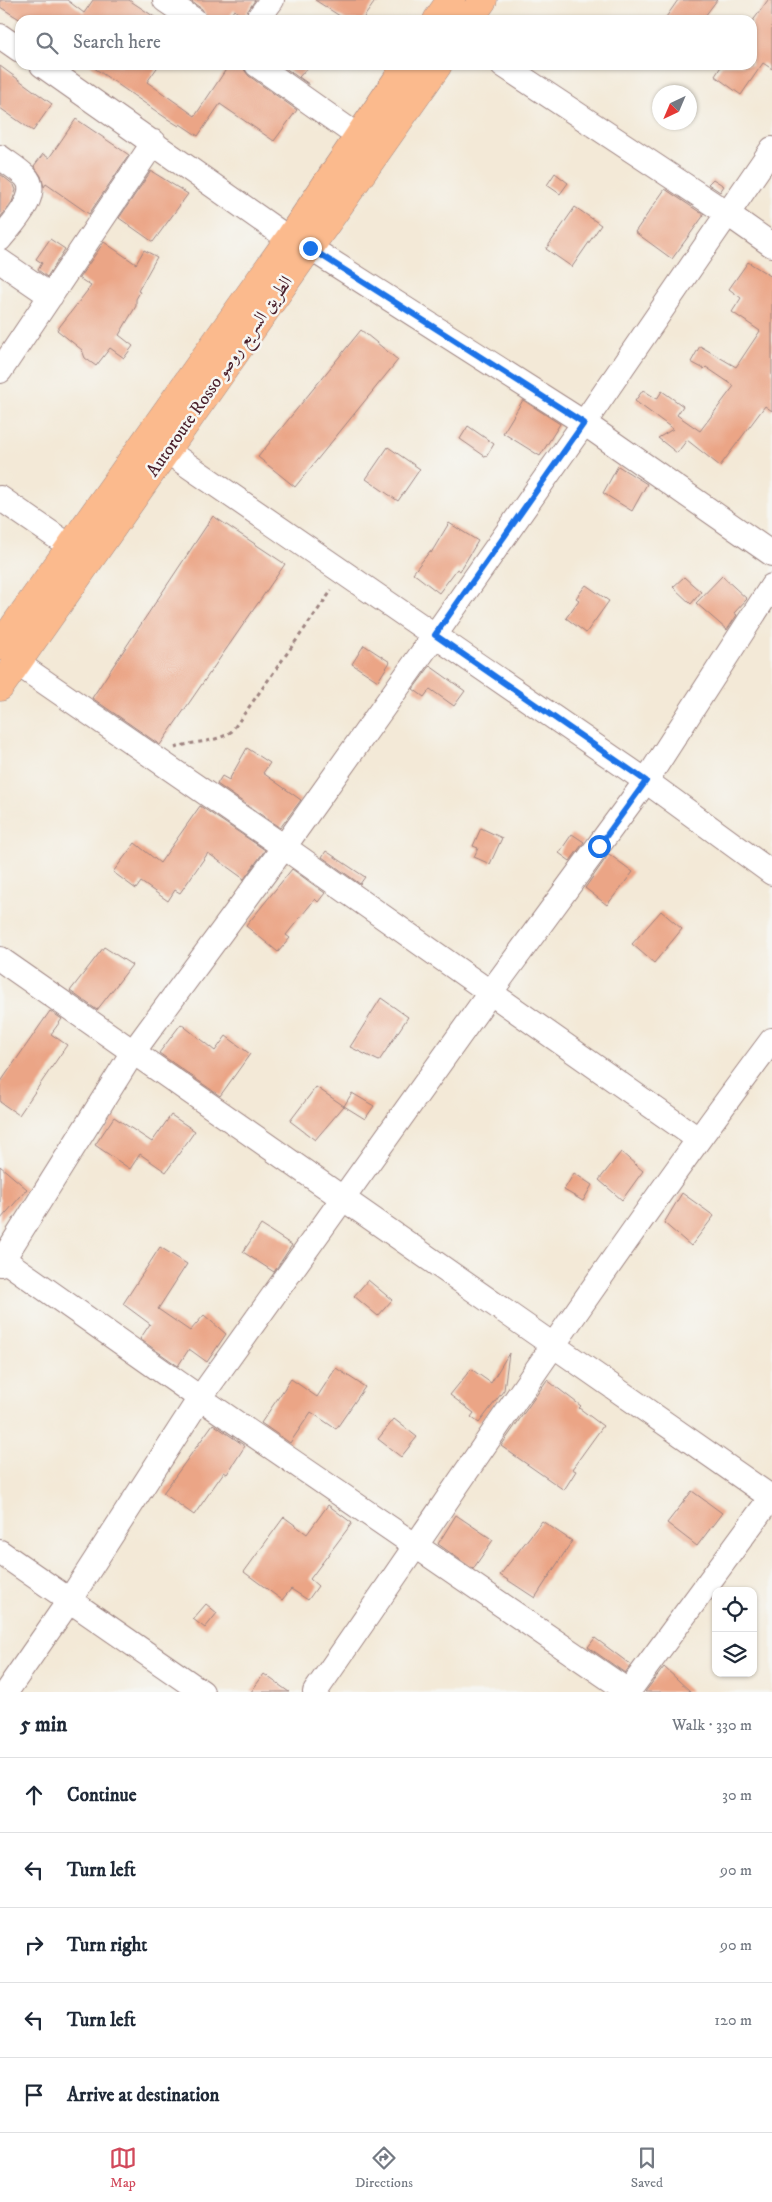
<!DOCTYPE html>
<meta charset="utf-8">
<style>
:root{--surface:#fff;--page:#f6f6f7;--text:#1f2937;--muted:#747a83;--line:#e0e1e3;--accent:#d1495b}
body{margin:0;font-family:"IM FELL DW Pica",Amiri,serif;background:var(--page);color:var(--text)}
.controls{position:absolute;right:15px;bottom:15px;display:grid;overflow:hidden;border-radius:10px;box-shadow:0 1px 4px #0004}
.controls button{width:45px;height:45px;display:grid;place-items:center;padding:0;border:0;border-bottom:1px solid var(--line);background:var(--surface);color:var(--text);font:25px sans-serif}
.compass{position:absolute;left:652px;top:85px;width:45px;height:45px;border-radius:50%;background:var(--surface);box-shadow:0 1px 4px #0004;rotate:224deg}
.stop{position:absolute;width:15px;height:15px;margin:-11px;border:4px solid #1a73e8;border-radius:50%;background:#fff}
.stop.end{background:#1a73e8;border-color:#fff;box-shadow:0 1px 5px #0008}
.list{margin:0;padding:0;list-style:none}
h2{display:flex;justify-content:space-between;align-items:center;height:65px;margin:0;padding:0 20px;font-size:21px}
h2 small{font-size:16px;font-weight:400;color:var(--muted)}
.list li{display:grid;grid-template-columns:32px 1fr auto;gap:15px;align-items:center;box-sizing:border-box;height:75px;padding:0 20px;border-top:1px solid var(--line)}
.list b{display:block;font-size:19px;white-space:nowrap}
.list em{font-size:16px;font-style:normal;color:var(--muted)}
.icon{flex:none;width:28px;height:28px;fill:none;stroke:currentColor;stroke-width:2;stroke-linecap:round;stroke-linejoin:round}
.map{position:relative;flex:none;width:772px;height:1692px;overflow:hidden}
.search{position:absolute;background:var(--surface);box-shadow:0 1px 4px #0004;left:15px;right:15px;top:15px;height:55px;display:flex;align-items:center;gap:12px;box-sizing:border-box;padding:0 18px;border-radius:15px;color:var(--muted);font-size:19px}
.sheet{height:440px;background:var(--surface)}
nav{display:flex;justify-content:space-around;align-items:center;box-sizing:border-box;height:70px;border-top:1px solid var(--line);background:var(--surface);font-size:14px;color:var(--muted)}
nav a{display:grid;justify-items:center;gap:2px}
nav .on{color:var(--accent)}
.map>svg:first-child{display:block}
.building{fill:#eba586}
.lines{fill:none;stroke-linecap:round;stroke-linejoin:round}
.minor-casing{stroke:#9e8481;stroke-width:26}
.highway-casing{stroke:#9e8481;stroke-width:29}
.path{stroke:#9e8481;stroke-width:3;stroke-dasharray:4 4;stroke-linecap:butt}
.minor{stroke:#fff;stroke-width:24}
.highway{stroke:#fbba8d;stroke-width:28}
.route{stroke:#1a73e8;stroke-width:6}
.labels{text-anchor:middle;stroke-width:5;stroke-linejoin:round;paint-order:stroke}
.street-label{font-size:18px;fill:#4a1f2b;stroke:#f6f6f2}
</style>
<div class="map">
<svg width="772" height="1692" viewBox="0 0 772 1692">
<rect width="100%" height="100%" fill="#f6f6f2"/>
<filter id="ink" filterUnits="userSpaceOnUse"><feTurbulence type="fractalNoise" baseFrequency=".02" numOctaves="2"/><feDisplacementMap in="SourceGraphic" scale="10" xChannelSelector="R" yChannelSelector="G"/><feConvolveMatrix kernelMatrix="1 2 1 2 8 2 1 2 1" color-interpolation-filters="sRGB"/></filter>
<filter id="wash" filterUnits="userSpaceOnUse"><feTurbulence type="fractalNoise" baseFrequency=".0096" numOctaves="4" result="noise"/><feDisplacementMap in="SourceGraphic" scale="20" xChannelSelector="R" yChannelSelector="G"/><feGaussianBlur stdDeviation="1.12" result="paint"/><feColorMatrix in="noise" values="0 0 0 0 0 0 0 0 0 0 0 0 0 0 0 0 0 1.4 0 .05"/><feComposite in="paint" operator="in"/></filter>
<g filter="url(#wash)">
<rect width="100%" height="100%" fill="#f3e9d7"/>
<g id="blocks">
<path class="building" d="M 0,0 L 67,0 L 84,13 L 93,0 L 129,0 L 159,20 L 21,20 L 0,7 Z
M 189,0 L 255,0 L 244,17 L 234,10 L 227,20 L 208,20 L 202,9 Z
M 315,0 L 376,0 L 362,20 L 346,20 Z
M 678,0 L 717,0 L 702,20 L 664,20 Z
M 768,0 L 772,0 L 772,69 L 763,63 L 741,95 L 715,76 L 722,65 L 752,65 L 752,22 Z
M 90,65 L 159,65 L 147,82 L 195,116 L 229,65 L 243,65 L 245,71 L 249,76 L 297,110 L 274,141 L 220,104 L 198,136 L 180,124 L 179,126 L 166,118 Z
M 281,65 L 310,65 L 299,77 L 309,84 L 309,85 Z
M 0,66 L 52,104 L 33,131 L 0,108 Z
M 76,119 L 129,155 L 89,214 L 46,184 L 44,187 L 41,176 L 34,166 L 43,154 L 49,158 Z
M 151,171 L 188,194 L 153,242 L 119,218 Z
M 555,173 L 568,183 L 560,194 L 547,185 Z
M 0,174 L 14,185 L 16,190 L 12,202 L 0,218 Z
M 713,179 L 724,186 L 720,192 L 708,184 Z
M 665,189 L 704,215 L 672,259 L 635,232 Z
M 575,207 L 601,225 L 572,267 L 546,249 Z
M 50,239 L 65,249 L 47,277 L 38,270 L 42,263 L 36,259 Z
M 104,242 L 136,264 L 144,250 L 157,257 L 138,291 L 140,292 L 136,299 L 136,306 L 119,335 L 133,346 L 124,358 L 110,348 L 96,366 L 85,358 L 82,350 L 57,330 L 91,286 L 79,278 Z
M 748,262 L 772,277 L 772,411 L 765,406 L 720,466 L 687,440 L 677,453 L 658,438 L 673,429 L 635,401 L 643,390 L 657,399 L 662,391 L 683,406 L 677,415 L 700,431 L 734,386 L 706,367 L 704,369 L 691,362 L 700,346 L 736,367 L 760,331 L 732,312 L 741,298 L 729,289 Z
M 361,330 L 398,360 L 295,487 L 258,457 Z
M 523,400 L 560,424 L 540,456 L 503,433 Z
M 468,426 L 494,444 L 486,457 L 460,439 Z
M 388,447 L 420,469 L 398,501 L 366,479 Z
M 618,466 L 647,484 L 632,511 L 603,493 Z
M 213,516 L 285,564 L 160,745 L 92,698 Z
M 449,523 L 478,541 L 460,571 L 457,569 L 439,593 L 413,573 L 430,551 L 431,553 Z
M 722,576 L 747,599 L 734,613 L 737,615 L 727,630 L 696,603 Z
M 684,577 L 701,592 L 691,604 L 673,587 Z
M 586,585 L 609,601 L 586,633 L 566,618 L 579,600 L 576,598 Z
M 364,645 L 390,662 L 378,681 L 352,664 Z
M 430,666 L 465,691 L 454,706 L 430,689 L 424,697 L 413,689 Z
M 247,748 L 270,763 L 263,773 L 301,800 L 280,828 L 217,784 L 222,776 L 229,780 Z
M 200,806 L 265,850 L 244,879 L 208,853 L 180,893 L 175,890 L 168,901 L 141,882 L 136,889 L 113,872 L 135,843 L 160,863 Z
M 481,828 L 502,838 L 490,864 L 474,857 L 478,848 L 473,846 Z
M 572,834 L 584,842 L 570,861 L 559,853 Z
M 326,851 L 365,877 L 360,884 L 322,857 Z
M 609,854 L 633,872 L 607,905 L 585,888 Z
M 292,869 L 325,893 L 318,902 L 315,899 L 286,935 L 290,938 L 278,952 L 246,926 Z
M 661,911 L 682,929 L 654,963 L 632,944 Z
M 104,947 L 132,965 L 97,1010 L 70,991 Z
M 381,998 L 408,1017 L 379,1061 L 350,1047 Z
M 50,1011 L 62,1019 L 51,1034 L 67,1045 L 19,1115 L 0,1102 L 0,1083 Z
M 181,1024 L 215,1051 L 226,1036 L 250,1054 L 220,1096 L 159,1053 Z
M 316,1087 L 344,1106 L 315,1140 L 290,1121 Z
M 352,1093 L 374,1106 L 365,1119 L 344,1106 Z
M 171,1115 L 195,1131 L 166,1172 L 140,1154 L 130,1169 L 95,1145 L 114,1117 L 152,1142 Z
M 621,1152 L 643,1171 L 622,1200 L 599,1180 Z
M 0,1166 L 27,1189 L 0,1220 Z
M 574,1173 L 592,1185 L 583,1201 L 564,1190 Z
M 682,1193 L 714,1216 L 691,1246 L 664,1223 Z
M 261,1225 L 292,1245 L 274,1272 L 243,1252 Z
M 160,1247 L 187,1264 L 158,1309 L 190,1331 L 204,1315 L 226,1334 L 207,1362 L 189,1349 L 178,1366 L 140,1339 L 150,1324 L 123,1304 Z
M 368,1280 L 392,1300 L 378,1316 L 354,1296 Z
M 509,1353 L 504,1390 L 479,1423 L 471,1417 L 474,1413 L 450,1395 L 471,1369 L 491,1383 Z
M 336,1368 L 365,1387 L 336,1429 L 311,1412 L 290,1443 L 261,1423 L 291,1379 L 317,1397 Z
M 547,1380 L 581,1406 L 579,1408 L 603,1426 L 572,1469 L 576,1471 L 564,1490 L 501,1446 Z
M 394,1419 L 417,1437 L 401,1457 L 378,1439 Z
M 213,1424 L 245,1446 L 227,1474 L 224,1472 L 194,1515 L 163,1493 Z
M 692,1491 L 722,1513 L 697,1546 L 667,1523 Z
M 328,1505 L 352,1523 L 310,1579 L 318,1586 L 308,1600 L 291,1589 L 282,1600 L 244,1572 L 284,1517 L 307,1534 Z
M 456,1515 L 493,1540 L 473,1569 L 438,1544 Z
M 542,1521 L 572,1541 L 535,1598 L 500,1575 Z
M 206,1604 L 217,1613 L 205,1628 L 193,1619 Z
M 595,1638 L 631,1665 L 625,1673 L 588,1647 Z
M 664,1667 L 691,1692 L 645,1692 Z
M 264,1674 L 289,1692 L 251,1692 Z"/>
</g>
</g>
<g filter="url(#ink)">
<use href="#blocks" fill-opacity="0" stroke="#9e8481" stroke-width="1"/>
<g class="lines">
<g class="minor-casing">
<path id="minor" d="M 165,0 L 194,20
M 257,20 L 272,0
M 0,36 L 20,50
M 42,65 L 289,239
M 257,65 L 359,137
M 503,65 L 728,214 L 772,245
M 0,157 C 8,163 18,169 25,176 C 43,194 11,225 0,239
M 310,248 L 584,423 L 772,554
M 0,261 L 51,296
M 0,371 L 154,142
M 167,451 L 646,781 L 772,873
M 0,498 L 71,547
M 17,663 L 284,847 L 698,1139
M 0,959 L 772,1498
M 0,1257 L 200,1398 L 629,1692
M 0,1264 L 133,1052 L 284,847 L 435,635 L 584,423 L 772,149
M 0,1552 L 202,1692
M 6,1692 L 69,1601 L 200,1398 L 490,993 L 646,781 L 772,586
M 315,1692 C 466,1474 613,1252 772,1040
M 628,1692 L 772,1496"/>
</g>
<g class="highway-casing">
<path id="highway" d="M 437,20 L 451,0
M 469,20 L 483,0
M 0,646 L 289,239 L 407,65
M 0,687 L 438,65"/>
</g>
<path class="path" d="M 175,748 C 194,740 215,744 232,731 L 332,590"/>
<use href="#minor" class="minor"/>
<use href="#highway" class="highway"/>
</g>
</g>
<g class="lines" filter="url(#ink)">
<path class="route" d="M 310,248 L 584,423 L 435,635 L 646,781 L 599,846"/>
</g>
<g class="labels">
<g class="street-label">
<text transform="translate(219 376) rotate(-55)" y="6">Autoroute Rosso الطريق السريع روصو</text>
</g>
</g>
</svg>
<div class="controls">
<button><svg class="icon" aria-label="locate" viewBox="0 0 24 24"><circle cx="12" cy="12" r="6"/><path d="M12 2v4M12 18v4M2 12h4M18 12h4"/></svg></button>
<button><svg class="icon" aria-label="layers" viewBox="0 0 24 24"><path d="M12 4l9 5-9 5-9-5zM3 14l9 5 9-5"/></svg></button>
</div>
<svg class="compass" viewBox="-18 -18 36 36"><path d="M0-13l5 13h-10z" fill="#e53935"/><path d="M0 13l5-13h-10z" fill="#747a83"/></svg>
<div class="stop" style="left:599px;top:846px"></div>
<div class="stop end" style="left:310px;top:248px"></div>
<div class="search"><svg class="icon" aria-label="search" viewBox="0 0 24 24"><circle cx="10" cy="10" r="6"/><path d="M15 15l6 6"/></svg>Search here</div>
</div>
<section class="sheet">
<h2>5 min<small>Walk · 330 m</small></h2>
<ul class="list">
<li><svg class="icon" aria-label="ahead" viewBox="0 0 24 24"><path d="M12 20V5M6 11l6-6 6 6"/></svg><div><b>Continue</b></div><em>30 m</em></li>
<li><svg class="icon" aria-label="left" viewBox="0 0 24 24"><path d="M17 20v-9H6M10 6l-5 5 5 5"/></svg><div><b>Turn left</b></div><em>90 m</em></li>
<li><svg class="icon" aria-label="right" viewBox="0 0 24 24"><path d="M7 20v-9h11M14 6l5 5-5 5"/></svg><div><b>Turn right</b></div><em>90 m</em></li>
<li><svg class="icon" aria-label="left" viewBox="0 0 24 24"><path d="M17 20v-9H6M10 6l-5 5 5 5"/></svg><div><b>Turn left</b></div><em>120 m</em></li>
<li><svg class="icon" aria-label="arrive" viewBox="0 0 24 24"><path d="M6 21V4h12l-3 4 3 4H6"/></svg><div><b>Arrive at destination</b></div></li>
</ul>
</section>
<nav>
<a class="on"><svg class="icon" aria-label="map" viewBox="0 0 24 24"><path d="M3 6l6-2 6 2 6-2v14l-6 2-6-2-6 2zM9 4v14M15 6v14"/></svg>Map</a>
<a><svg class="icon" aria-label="directions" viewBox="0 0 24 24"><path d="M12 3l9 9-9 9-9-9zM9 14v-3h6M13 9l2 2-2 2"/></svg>Directions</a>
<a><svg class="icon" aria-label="saved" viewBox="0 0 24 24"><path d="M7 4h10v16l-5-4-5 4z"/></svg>Saved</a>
</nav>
